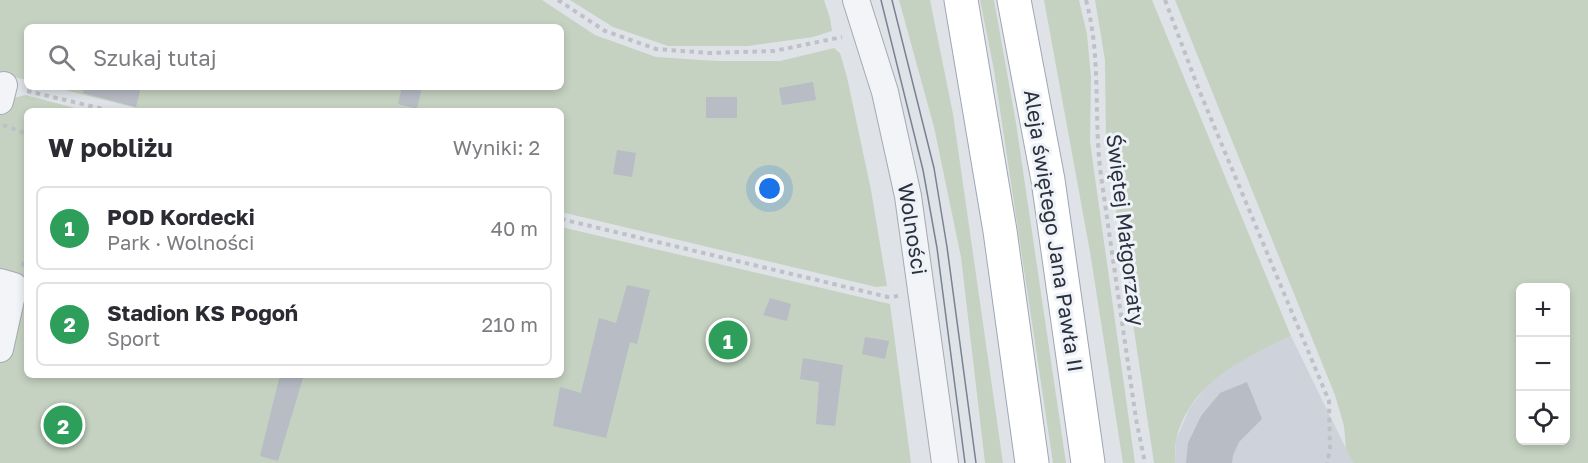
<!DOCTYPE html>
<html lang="pl">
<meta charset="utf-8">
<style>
:root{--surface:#fff;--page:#f7f7f7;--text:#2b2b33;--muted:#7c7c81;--line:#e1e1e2;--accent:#b45309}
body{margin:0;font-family:"Golos Text",sans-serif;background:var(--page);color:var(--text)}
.controls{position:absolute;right:18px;bottom:18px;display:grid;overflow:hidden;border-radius:9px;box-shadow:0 3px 9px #0003}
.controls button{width:54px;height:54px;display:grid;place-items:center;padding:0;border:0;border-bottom:2px solid var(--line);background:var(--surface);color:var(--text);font:30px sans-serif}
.you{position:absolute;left:770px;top:189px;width:21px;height:21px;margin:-15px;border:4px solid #fff;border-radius:50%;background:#1a73e8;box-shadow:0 0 0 9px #1a73e833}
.badge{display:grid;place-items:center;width:39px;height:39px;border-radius:50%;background:var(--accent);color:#fff;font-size:20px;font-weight:700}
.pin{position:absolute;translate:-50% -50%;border:3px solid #fff;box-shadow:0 2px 6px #0006}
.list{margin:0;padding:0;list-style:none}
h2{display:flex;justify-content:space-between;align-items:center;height:78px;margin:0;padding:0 24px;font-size:26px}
h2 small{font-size:20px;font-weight:400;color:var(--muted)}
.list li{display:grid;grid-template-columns:39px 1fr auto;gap:18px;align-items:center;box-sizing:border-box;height:84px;margin:0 12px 12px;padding:0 12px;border:2px solid var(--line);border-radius:9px}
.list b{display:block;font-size:22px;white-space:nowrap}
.list p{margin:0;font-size:20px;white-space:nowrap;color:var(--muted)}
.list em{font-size:20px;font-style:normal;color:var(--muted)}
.icon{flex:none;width:33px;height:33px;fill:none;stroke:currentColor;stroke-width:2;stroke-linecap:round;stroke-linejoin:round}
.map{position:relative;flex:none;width:1588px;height:463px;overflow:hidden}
.search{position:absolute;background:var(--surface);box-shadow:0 3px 9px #0003;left:24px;top:24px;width:540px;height:66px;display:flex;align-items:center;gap:15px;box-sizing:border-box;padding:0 21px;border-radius:9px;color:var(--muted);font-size:22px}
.panel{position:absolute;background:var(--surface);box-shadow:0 3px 9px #0003;left:24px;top:108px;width:540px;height:270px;border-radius:9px}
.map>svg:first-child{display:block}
.built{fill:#ced2da}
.green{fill:#c5d2c1;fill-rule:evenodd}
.building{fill:#b7bcc5}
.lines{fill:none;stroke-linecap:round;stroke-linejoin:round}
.minor-casing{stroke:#a5aab2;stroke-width:28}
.major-casing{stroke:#9fa7b4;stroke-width:35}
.path{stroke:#bec1c7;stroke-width:4;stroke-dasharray:4.5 4.5;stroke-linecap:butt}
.minor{stroke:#f2f4f7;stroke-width:26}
.major{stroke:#fff;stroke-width:33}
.tram{stroke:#798291;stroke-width:1.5}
.labels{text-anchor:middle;stroke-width:6;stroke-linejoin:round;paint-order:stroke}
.street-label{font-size:21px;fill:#29303f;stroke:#eff2f6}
</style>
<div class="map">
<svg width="1588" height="463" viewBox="0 0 1588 463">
<rect width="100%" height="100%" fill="#dfe3e8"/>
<path class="built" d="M 1291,336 L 1353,463 L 1175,463 L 1176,440 L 1189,409 L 1211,380 L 1243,359 Z"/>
<path class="green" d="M 0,0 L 542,0 L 595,35 L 656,57 L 717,61 L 780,61 L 834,48 L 840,53 L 847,77 L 871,190 L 887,286 L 876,287 L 561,212 L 561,111 L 148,111 L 53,87 L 561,87 L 561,27 L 27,27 L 27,80 L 0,74 Z
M 570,0 L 824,0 L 830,18 L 832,31 L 813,37 L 748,46 L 668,46 L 613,27 Z
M 899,0 L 930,0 L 953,114 L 1003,463 L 985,463 L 961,257 L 934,127 Z
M 980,0 L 994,0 L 1016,123 L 1066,463 L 1053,463 L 994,70 Z
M 1044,0 L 1079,0 L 1087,34 L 1091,78 L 1090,142 L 1135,463 L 1123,463 L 1090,252 Z
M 1095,0 L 1152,0 L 1291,336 C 1243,359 1190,382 1176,440 C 1175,447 1175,456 1175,463 L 1154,463 L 1106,144 L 1105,60 Z
M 1175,0 L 1588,0 L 1588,463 L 1353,463 L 1346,449 L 1344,426 L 1335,395 ZM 1520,288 L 1566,288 L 1566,440 L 1520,440 Z
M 0,94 L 14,98 L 25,95 L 87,111 L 27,111 L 27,375 L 561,375 L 561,227 L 890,304 L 911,463 L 0,463 Z"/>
<path class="building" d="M 813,82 L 816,100 L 782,105 L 779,88 Z
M 84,87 L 141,87 L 136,107 L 83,93 Z
M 402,87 L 422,87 L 417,109 L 398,104 Z
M 706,97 L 737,97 L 737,118 L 706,118 Z
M 617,150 L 636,153 L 632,177 L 613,174 Z
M 627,285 L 650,290 L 637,344 L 630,342 L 606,438 L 553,426 L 560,387 L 581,393 L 599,318 L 616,323 Z
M 770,298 L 791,304 L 787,321 L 763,315 Z
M 865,337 L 889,341 L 885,359 L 862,354 Z
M 803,358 L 843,365 L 835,426 L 816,424 L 819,382 L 800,379 Z
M 280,375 L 304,375 L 278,461 L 260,456 Z
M 1247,382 L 1262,419 L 1239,442 L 1233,455 L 1232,463 L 1186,463 L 1188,443 L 1201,416 L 1220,393 Z"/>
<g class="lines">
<g class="minor-casing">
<path id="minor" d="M 856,0 L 885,92 L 908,196 L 945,463
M 0,101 L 4,85
M 0,282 L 14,286 L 0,349"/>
</g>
<g class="major-casing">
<path id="major" d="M 961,0 L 1000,231 L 1032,463
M 1014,0 L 1048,180 L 1088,463"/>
</g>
<path class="path" d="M 558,0 L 605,31 L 656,49 L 709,53 L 774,51 L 842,37
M 1086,0 C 1102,60 1093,116 1101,176 L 1136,419 L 1145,463
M 1165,0 L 1199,90 L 1329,401 L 1330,449 L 1327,463
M 27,91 L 112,111
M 3,125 L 27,134
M 561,219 L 888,297 L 898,296
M 22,266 L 27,252"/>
<use href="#minor" class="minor"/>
<use href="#major" class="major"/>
<path class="tram" d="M 881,0 L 923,170 L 937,248 L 965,463
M 892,0 L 934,168 L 947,247 L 976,463"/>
</g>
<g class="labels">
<g class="street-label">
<text transform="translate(912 229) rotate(81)" y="7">Wolności</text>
<text transform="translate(1125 230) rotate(83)" y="7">Świętej Małgorzaty</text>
<text transform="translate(1053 231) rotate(81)" y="7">Aleja świętego Jana Pawła II</text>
</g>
</g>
</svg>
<div class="controls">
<button>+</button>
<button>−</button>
<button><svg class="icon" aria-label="locate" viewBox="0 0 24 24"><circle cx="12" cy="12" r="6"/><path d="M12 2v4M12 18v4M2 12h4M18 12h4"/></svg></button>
</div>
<div class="you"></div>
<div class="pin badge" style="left:728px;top:340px;background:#2e9e5b">1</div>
<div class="pin badge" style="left:63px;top:425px;background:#2e9e5b">2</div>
<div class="search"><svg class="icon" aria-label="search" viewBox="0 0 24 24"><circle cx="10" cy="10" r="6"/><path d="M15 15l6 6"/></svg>Szukaj tutaj</div>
<section class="panel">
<h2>W pobliżu<small>Wyniki: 2</small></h2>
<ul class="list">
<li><span class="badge" style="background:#2e9e5b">1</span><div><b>POD Kordecki</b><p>Park · Wolności</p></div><em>40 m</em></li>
<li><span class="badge" style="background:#2e9e5b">2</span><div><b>Stadion KS Pogoń</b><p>Sport</p></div><em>210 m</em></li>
</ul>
</section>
</div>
